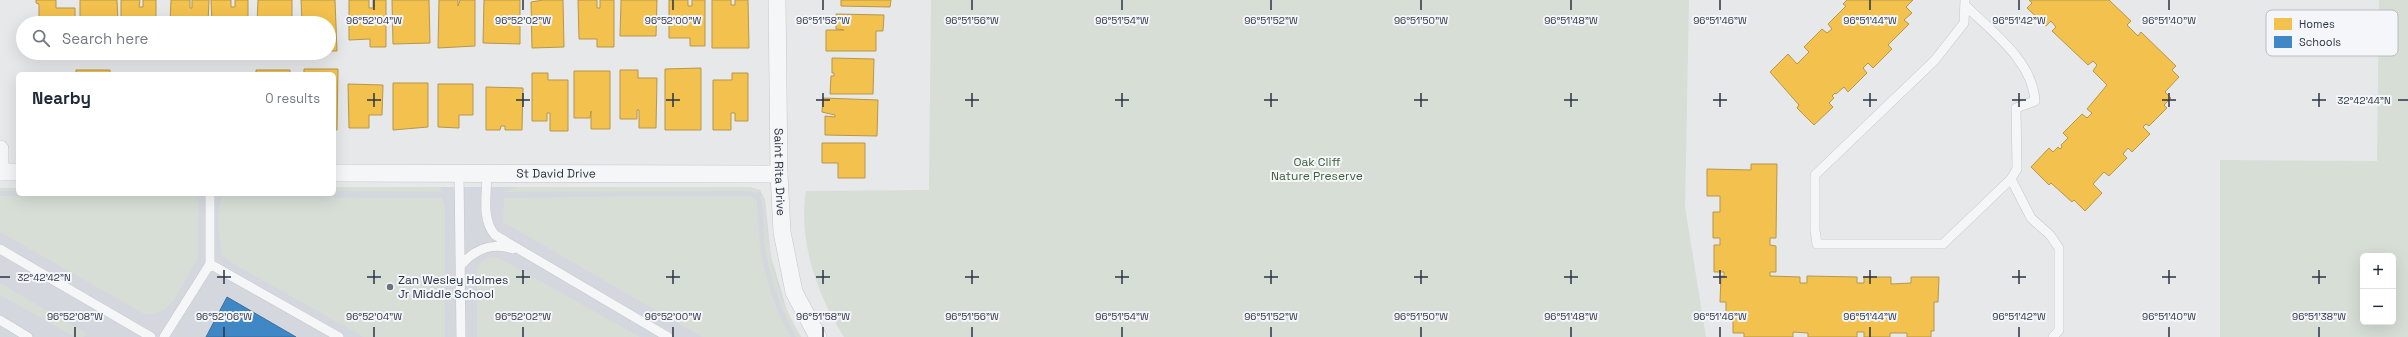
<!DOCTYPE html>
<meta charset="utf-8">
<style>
:root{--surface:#fff;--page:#f6f6f7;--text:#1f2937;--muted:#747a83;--line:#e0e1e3}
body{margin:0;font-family:"Space Grotesk",sans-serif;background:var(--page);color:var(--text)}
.controls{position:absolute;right:12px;bottom:12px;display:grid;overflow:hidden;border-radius:6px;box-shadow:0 4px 16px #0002}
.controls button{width:36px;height:36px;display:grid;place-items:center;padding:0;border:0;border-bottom:1px solid var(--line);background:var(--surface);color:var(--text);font:20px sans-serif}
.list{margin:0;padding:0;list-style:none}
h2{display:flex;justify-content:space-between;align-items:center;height:52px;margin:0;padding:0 16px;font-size:17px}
h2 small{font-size:13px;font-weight:400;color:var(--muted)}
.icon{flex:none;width:22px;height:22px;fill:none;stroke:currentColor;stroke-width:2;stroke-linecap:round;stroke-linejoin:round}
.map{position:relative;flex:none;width:2408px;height:337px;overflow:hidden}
.search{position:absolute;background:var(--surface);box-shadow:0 4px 16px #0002;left:16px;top:16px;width:320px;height:44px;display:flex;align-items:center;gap:10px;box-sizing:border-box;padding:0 14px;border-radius:22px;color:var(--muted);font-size:15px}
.panel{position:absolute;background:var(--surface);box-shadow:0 4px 16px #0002;left:16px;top:72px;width:320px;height:124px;border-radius:6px}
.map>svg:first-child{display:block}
.built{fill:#d4d7dd}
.green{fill:#d6ded6;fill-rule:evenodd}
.homes{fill:#f2c14e;stroke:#b6974b}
.schools{fill:#3f88c5;stroke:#396f9f}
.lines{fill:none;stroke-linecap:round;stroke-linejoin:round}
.lane-casing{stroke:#c4c6c8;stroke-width:10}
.street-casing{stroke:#c4c6c8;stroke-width:18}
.lane{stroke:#f5f6f7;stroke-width:9}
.street{stroke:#f5f6f7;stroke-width:17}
.ticks{fill:none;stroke:#2b3445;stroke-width:1.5}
.poi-dot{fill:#6c737f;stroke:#f4f6f9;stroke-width:1.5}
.labels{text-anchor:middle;stroke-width:4;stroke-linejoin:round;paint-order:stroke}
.park-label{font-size:12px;fill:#3f6138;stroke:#f4f6f9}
.street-label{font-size:12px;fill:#2b3445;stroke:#f4f6f9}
.poi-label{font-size:12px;fill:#2b3445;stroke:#f4f6f9;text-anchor:start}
.key{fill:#f4f6f9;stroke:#b8bcc3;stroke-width:1}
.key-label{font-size:11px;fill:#2b3445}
.ticks-label{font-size:10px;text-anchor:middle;fill:#2b3445;stroke:#f4f6f9;stroke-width:4;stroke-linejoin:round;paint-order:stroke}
</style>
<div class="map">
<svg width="2408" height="337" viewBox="0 0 2408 337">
<rect width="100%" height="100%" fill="#e6e8ea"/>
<path class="built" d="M 334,187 L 749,187 L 760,190 L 765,200 L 771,257 L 789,317 L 801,337 L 0,337 L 0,188 L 18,188 L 18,194 L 334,194 Z"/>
<path class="green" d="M 931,0 L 1689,0 L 1685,207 L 1706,337 L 844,337 C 817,295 798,241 806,191 L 929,190 Z
M 2379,0 L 2408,0 L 2408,337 L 2220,337 L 2220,160 L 2377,161 ZM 2363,256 L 2393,256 L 2393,322 L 2363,322 Z
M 334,187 L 439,187 L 442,192 L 334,191 Z
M 516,187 L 749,187 L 760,190 L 757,194 L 750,191 L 504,192 Z
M 0,188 L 18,188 L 18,191 L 0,191 Z
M 763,195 L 765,200 C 768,251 774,292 801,337 L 796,337 C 780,308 768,274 764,240 C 763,226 765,210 760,197 Z
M 0,196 L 196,196 L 198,203 L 198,258 L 174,300 L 164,310 L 154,314 L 144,314 L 0,232 Z
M 634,196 L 750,196 L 757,201 C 757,248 767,296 791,337 L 702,337 L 503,222 L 504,198 Z
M 222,197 L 442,198 L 445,206 L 445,337 L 364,337 L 230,262 L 222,255 C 219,238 216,214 222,197 Z
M 488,257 L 499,258 L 640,337 L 477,337 L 477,269 L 481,262 Z
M 0,283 L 86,333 L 83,337 L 75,337 L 0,295 Z"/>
<path class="homes" d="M 36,0 L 56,0 L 56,8 L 75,8 L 75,23 L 39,23 L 39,4 L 36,3 Z
M 80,0 L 117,0 L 118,23 L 80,23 Z
M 121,0 L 140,0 L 139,7 L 143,7 L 143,0 L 156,0 L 156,23 L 121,23 Z
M 171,0 L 190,0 L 190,8 L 192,8 L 192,0 L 209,0 L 208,23 L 170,23 Z
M 211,0 L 231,0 L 231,7 L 235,7 L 235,0 L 248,0 L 248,23 L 212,23 Z
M 258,0 L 292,0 L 292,23 L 257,23 Z
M 301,0 L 335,0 L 337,51 L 329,51 L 329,23 L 302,23 Z
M 349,0 L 369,0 L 369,8 L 373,8 L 373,0 L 386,0 L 386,47 L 370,47 L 370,39 L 349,40 Z
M 392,0 L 429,0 L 430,43 L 393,44 Z
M 439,0 L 458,0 L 458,6 L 460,0 L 475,0 L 475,46 L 438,48 Z
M 484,0 L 520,0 L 520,44 L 483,43 Z
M 543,0 L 563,0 L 564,47 L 532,48 L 531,2 Z
M 578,0 L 597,0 L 597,8 L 600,8 L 600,0 L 614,0 L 614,47 L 597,47 L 597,39 L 579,39 Z
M 621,0 L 657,0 L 656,36 L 620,36 Z
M 669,0 L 688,0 L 688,6 L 692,6 L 692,0 L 705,0 L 705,46 L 690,46 L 690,38 L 669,38 Z
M 712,0 L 731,0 L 731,5 L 735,5 L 735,0 L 748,0 L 749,48 L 712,48 Z
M 841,0 L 891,0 L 890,7 L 841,6 Z
M 1847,0 L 1913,0 L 1906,7 L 1912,13 L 1904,20 L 1909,24 L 1888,45 L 1892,49 L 1873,68 L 1868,63 L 1863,68 L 1867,73 L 1848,92 L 1844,87 L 1836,94 L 1835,93 L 1832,96 L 1834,98 L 1829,103 L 1833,107 L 1814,125 L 1797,108 L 1799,105 L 1770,72 L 1788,54 L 1797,64 L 1809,52 L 1804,47 L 1822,29 L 1827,33 L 1832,29 L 1828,24 L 1846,6 L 1843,4 Z
M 2029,0 L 2109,0 L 2131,21 L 2127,25 L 2138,36 L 2141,32 L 2176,66 L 2172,70 L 2179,77 L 2165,92 L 2171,98 L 2164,105 L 2167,108 L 2149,126 L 2146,124 L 2143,127 L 2150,134 L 2132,152 L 2128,148 L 2123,154 L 2127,158 L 2109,176 L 2104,172 L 2093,184 L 2102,193 L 2085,211 L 2074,200 L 2072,202 L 2051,183 L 2049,185 L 2031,167 L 2049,148 L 2053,152 L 2058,147 L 2060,149 L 2062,147 L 2061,145 L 2068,138 L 2063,133 L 2082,114 L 2087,118 L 2092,113 L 2087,109 L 2107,85 L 2093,71 L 2097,65 L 2093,61 L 2088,65 L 2052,31 L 2056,27 L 2051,21 L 2046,26 L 2027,8 L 2032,3 Z
M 836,14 L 884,15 L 883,31 L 876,31 L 876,51 L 826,51 L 826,30 L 844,30 L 836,29 Z
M 832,58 L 874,59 L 873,94 L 830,94 L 831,76 L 834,76 L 834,73 L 832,73 Z
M 701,68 L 701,130 L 665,130 L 665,69 Z
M 304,69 L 338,69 L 337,130 L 334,130 L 334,74 L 304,74 Z
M 76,70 L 110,70 L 110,74 L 76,74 Z
M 256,70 L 290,70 L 290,74 L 256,74 Z
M 620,70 L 638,70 L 638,78 L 657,78 L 656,128 L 639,128 L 639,110 L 637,110 L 637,119 L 620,119 Z
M 574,71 L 610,71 L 610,129 L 591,129 L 591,111 L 590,118 L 574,118 Z
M 532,73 L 548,73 L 548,80 L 568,80 L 568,131 L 550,131 L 550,113 L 547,113 L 547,121 L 532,121 Z
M 732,73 L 748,73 L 748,121 L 735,121 L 735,113 L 731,113 L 731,130 L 713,130 L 713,80 L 732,80 Z
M 393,83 L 428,83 L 428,127 L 393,130 Z
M 348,84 L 383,85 L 382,115 L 369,115 L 369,128 L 349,128 Z
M 438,84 L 473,84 L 473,115 L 459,115 L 459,128 L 438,127 Z
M 486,87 L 523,88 L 522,130 L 505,130 L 505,126 L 501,126 L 500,130 L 486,130 Z
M 823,98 L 878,100 L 877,136 L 825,135 L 825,116 L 835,117 L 835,115 L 822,112 Z
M 822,143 L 865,143 L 865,178 L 838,178 L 838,163 L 822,163 Z
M 1751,164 L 1777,164 L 1776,238 L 1770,238 L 1770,245 L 1776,246 L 1776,272 L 1770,272 L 1770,276 L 1800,277 L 1800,283 L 1807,283 L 1807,276 L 1857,277 L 1857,283 L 1864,283 L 1864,277 L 1891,277 L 1891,284 L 1911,283 L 1911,277 L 1939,277 L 1938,302 L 1934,302 L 1934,331 L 1931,331 L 1931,337 L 1907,337 L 1907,333 L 1890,333 L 1890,337 L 1864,337 L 1864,332 L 1857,332 L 1857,337 L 1808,337 L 1808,333 L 1793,332 L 1793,337 L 1744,337 L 1744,333 L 1733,333 L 1733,314 L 1726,314 L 1726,302 L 1720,302 L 1721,276 L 1724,276 L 1724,272 L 1714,272 L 1714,245 L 1720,245 L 1720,238 L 1713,238 L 1713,212 L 1720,212 L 1720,196 L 1707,196 L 1707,169 L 1751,170 Z"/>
<path class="schools" d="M 227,297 L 296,337 L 206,337 Z"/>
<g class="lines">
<g class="lane-casing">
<path id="lane" d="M 1965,0 L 1964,23 L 1935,60 L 1815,175 L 1815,230 L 1817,244 L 1943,244 L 2011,179 L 2017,169 L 2016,108 L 2035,101 C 2033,61 1992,32 1965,5
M 459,173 L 461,337
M 487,173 C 487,192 481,220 495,235 L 668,337
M 2011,179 L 2031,218 L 2050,235 L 2059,248 L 2059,330 L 2053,337
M 0,249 L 151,337
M 210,264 L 339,337
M 461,265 C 475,249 492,242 513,249
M 0,320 L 28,337
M 164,337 L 210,264 L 210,194"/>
</g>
<g class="street-casing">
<g id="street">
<path id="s1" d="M 777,0 L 779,174 L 782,232 L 794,292 L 818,337"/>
<path d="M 0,149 L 0,172"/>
<path d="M 0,172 L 18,172"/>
<path id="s2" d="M 334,173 L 779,174"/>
</g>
</g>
<use href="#lane" class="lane"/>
<use href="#street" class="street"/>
</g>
<path class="ticks" d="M 374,0 L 374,10M 523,0 L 523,10M 673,0 L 673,10M 823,0 L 823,10M 972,0 L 972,10M 1122,0 L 1122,10M 1271,0 L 1271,10M 1421,0 L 1421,10M 1571,0 L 1571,10M 1720,0 L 1720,10M 1870,0 L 1870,10M 2019,0 L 2019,10M 2169,0 L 2169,10M 374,93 L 374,107M 523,93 L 523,107M 673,93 L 673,107M 823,93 L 823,107M 972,93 L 972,107M 1122,93 L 1122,107M 1271,93 L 1271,107M 1421,93 L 1421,107M 1571,93 L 1571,107M 1720,93 L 1720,107M 1870,93 L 1870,107M 2019,93 L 2019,107M 2169,93 L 2169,107M 2319,93 L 2319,107M 367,100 L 381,100M 516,100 L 530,100M 666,100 L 680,100M 816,100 L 830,100M 965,100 L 979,100M 1115,100 L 1129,100M 1264,100 L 1278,100M 1414,100 L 1428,100M 1564,100 L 1578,100M 1713,100 L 1727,100M 1863,100 L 1877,100M 2012,100 L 2026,100M 2162,100 L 2176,100M 2312,100 L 2326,100M 2398,100 L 2408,100M 224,270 L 224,284M 374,270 L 374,284M 523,270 L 523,284M 673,270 L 673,284M 823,270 L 823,284M 972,270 L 972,284M 1122,270 L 1122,284M 1271,270 L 1271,284M 1421,270 L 1421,284M 1571,270 L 1571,284M 1720,270 L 1720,284M 1870,270 L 1870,284M 2019,270 L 2019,284M 2169,270 L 2169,284M 2319,270 L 2319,284M 0,277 L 10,277M 217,277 L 231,277M 367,277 L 381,277M 516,277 L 530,277M 666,277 L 680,277M 816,277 L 830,277M 965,277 L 979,277M 1115,277 L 1129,277M 1264,277 L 1278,277M 1414,277 L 1428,277M 1564,277 L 1578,277M 1713,277 L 1727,277M 1863,277 L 1877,277M 2012,277 L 2026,277M 2162,277 L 2176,277M 2312,277 L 2326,277M 75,327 L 75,337M 224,327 L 224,337M 374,327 L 374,337M 523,327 L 523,337M 673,327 L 673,337M 823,327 L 823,337M 972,327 L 972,337M 1122,327 L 1122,337M 1271,327 L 1271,337M 1421,327 L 1421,337M 1571,327 L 1571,337M 1720,327 L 1720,337M 1870,327 L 1870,337M 2019,327 L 2019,337M 2169,327 L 2169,337M 2319,327 L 2319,337"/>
<circle class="poi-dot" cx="390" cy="287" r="4"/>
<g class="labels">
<g class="park-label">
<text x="1317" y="166">Oak Cliff<tspan x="1317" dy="14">Nature Preserve</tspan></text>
</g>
<g class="street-label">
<text dy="4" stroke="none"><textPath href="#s1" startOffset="172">Saint Rita Drive</textPath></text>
<text dy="4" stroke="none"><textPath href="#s2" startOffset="222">St David Drive</textPath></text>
</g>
<g class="poi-label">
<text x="398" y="284">Zan Wesley Holmes<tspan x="398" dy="14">Jr Middle School</tspan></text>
</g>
</g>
<rect x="2266" y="10" width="132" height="46" rx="6" class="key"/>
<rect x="2274" y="18" width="18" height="12" fill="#f2c14e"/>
<rect x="2274" y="36" width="18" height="12" fill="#3f88c5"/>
<g class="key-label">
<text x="2299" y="28">Homes</text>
<text x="2299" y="46">Schools</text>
</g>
<g class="ticks-label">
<text x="374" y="24">96°52'04"W</text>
<text x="523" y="24">96°52'02"W</text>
<text x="673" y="24">96°52'00"W</text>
<text x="823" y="24">96°51'58"W</text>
<text x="972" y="24">96°51'56"W</text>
<text x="1122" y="24">96°51'54"W</text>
<text x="1271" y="24">96°51'52"W</text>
<text x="1421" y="24">96°51'50"W</text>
<text x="1571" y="24">96°51'48"W</text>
<text x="1720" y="24">96°51'46"W</text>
<text x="1870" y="24">96°51'44"W</text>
<text x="2019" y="24">96°51'42"W</text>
<text x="2169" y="24">96°51'40"W</text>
<text x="2364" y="104">32°42'44"N</text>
<text x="44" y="281">32°42'42"N</text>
<text x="75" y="320">96°52'08"W</text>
<text x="224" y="320">96°52'06"W</text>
<text x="374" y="320">96°52'04"W</text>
<text x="523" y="320">96°52'02"W</text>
<text x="673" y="320">96°52'00"W</text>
<text x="823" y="320">96°51'58"W</text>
<text x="972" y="320">96°51'56"W</text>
<text x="1122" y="320">96°51'54"W</text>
<text x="1271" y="320">96°51'52"W</text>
<text x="1421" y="320">96°51'50"W</text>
<text x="1571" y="320">96°51'48"W</text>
<text x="1720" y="320">96°51'46"W</text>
<text x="1870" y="320">96°51'44"W</text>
<text x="2019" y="320">96°51'42"W</text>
<text x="2169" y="320">96°51'40"W</text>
<text x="2319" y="320">96°51'38"W</text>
</g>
</svg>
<div class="controls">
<button>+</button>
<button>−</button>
</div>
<div class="search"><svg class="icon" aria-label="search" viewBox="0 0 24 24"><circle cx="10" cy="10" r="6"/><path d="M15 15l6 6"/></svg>Search here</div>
<section class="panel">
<h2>Nearby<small>0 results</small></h2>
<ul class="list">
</ul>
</section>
</div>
